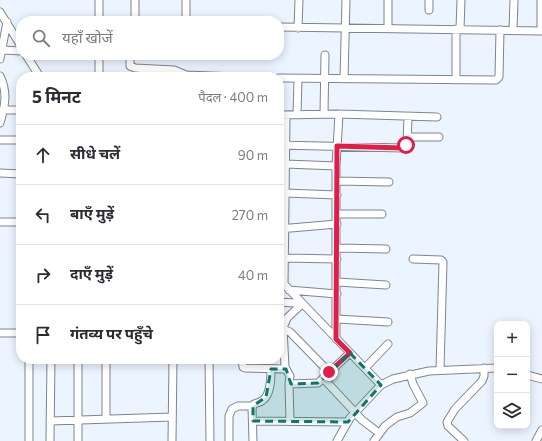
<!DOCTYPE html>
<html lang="hi">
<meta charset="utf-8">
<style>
:root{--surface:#fff;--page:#f7f7f7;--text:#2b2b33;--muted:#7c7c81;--line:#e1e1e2}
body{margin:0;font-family:Commissioner,"Noto Sans Devanagari",sans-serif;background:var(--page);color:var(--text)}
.controls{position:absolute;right:12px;bottom:12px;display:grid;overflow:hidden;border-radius:8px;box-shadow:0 2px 10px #0003}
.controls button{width:36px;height:36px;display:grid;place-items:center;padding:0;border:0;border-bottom:1px solid var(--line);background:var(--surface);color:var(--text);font:20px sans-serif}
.stop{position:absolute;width:12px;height:12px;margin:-9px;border:3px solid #e11d48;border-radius:50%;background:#fff}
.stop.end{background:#e11d48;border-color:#fff;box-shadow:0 1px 4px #0008}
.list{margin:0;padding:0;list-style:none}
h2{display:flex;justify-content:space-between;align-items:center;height:52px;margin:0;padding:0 16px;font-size:17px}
h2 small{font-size:13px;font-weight:400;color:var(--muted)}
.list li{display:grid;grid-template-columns:26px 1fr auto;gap:12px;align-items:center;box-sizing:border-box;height:60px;padding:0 16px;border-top:1px solid var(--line)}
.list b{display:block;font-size:15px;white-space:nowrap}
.list em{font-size:13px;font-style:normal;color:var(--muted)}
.icon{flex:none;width:22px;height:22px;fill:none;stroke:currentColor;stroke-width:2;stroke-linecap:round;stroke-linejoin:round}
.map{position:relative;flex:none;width:542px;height:441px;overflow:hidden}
.search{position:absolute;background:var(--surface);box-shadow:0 2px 10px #0003;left:16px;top:16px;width:268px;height:44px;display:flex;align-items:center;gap:10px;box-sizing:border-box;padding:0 14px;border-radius:16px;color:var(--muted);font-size:15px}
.panel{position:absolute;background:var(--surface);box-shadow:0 2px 10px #0003;left:16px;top:72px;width:268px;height:292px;border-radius:16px}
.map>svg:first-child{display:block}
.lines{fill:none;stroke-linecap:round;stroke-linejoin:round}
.minor-casing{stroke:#7c8591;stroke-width:9}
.minor{stroke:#fff;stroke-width:7}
.route{stroke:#e11d48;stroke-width:5}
.marked{fill:#0f766e;fill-opacity:0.2;stroke:#0f766e;stroke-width:3;stroke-dasharray:8 5;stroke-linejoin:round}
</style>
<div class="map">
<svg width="542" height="441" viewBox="0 0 542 441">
<rect width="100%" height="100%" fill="#ecf4ff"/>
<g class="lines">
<g class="minor-casing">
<path id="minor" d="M 99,0 L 99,21
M 135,0 L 135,21
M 429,0 L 429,10
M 0,12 L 21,46
M 186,21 L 186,0
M 279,27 L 542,31
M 298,28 L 299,0
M 388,28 L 388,0
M 460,29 L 461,0
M 513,30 L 514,0
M 541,31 L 541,0
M 3,50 L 21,51
M 26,55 L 40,77
M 130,55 L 130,66 L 135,68 L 174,70 L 186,75 L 236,77
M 0,59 L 7,22
M 142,69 L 142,77
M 0,76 C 8,92 5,106 0,123
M 99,77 L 99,55
M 279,78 L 496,80 L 499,77 L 500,30
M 344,79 L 346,0
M 456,80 L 456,29
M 4,110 L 21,110
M 297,114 L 298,79
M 324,114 L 325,55
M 279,115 L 339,114 L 437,117
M 408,137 L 439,137
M 0,140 L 21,140
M 279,145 L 403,148 L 405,147 L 407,144 L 408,117
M 286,164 L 336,166
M 0,173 L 21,174
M 337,181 L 389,182
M 285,193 L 337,195
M 337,214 L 382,214
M 0,222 L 21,222
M 279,229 L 337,224
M 337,248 L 386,249
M 285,258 L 337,259
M 413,259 L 441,260 L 443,262 L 440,370
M 281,281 L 381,385
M 337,282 L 386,285
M 284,285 L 286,115
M 289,290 L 337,294
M 279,302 L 294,303 L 299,305
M 337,319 L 388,322
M 281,328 L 290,332 L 329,372
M 0,333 L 21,333
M 336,339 L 336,166 L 339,114
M 29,359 L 29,441
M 209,359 L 210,441
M 242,359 L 243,367 L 245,368 L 286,369
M 365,368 L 388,344
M 527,375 L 542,379
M 323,378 L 362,420 L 379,433
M 289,384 L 318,383 L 350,353
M 106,419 L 106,359
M 50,421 L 172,417
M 253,421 L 348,422
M 290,421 L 289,384 L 290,376 L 285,367 L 283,328 L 287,318 L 302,304
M 50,441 L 51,359
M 78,441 L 78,359
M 172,441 L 173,359
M 229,441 L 229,416 L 232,409 L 238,406 L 253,406
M 253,441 L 252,408 L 254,404 C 257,403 261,402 263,400 C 271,394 271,378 271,369
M 337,441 L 350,418 L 381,385 L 393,379 L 429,371 L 497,368
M 374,441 L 385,426 L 397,417 L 410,413 L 423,403 L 413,384 L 410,374
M 464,441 L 448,426 L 447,422 L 455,409 L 482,381 L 484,376 L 484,368
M 536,441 L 542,430"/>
</g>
<use href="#minor" class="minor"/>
</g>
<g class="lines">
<path class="route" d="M 329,372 L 350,353 L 336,339 L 337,146 L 402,148 L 406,145"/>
</g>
<path class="marked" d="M 350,353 L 381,385 L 348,422 L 253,421 L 253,406 L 266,397 L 271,369 L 286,369 L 291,384 L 318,383 Z"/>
</svg>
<div class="controls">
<button>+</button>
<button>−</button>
<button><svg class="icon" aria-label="layers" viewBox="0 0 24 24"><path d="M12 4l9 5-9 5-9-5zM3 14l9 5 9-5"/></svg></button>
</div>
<div class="stop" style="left:406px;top:145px"></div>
<div class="stop end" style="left:329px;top:372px"></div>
<div class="search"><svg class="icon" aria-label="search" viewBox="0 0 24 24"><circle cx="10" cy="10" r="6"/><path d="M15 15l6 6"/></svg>यहाँ खोजें</div>
<section class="panel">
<h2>5 मिनट<small>पैदल · 400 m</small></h2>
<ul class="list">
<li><svg class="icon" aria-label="ahead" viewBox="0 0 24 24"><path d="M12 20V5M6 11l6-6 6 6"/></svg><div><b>सीधे चलें</b></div><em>90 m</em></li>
<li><svg class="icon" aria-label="left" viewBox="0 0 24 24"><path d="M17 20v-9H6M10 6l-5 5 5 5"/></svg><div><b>बाएँ मुड़ें</b></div><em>270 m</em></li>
<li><svg class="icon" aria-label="right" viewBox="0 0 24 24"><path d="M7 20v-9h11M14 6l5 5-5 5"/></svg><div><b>दाएँ मुड़ें</b></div><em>40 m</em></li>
<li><svg class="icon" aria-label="arrive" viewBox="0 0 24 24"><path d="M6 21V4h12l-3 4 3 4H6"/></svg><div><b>गंतव्य पर पहुँचे</b></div></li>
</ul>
</section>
</div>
